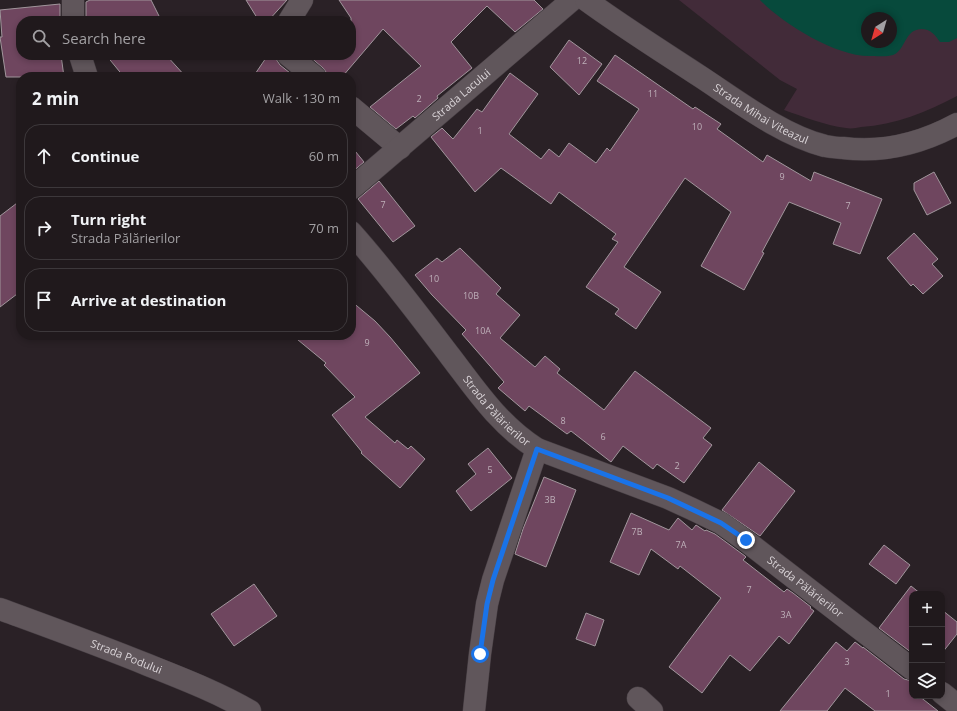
<!DOCTYPE html>
<meta charset="utf-8">
<style>
:root{--surface:#20191c;--page:#2d2629;--text:#f1f3f6;--muted:#a2a0a3;--line:#3d383b}
body{margin:0;font-family:"Open Sans",sans-serif;background:var(--page);color:var(--text)}
.controls{position:absolute;right:12px;bottom:12px;display:grid;overflow:hidden;border-radius:8px;box-shadow:0 2px 6px #0003}
.controls button{width:36px;height:36px;display:grid;place-items:center;padding:0;border:0;border-bottom:1px solid var(--line);background:var(--surface);color:var(--text);font:20px sans-serif}
.compass{position:absolute;left:861px;top:12px;width:36px;height:36px;border-radius:50%;background:var(--surface);box-shadow:0 2px 6px #0003;rotate:217deg}
.stop{position:absolute;width:12px;height:12px;margin:-9px;border:3px solid #1a73e8;border-radius:50%;background:#fff}
.stop.end{background:#1a73e8;border-color:#fff;box-shadow:0 1px 4px #0008}
.list{margin:0;padding:0;list-style:none}
h2{display:flex;justify-content:space-between;align-items:center;height:52px;margin:0;padding:0 16px;font-size:17px}
h2 small{font-size:13px;font-weight:400;color:var(--muted)}
.list li{display:grid;grid-template-columns:26px 1fr auto;gap:12px;align-items:center;box-sizing:border-box;height:64px;margin:0 8px 8px;padding:0 8px;border:1px solid var(--line);border-radius:16px}
.list b{display:block;font-size:15px;white-space:nowrap}
.list p{margin:0;font-size:13px;white-space:nowrap;color:var(--muted)}
.list em{font-size:13px;font-style:normal;color:var(--muted)}
.icon{flex:none;width:22px;height:22px;fill:none;stroke:currentColor;stroke-width:2;stroke-linecap:round;stroke-linejoin:round}
.map{position:relative;flex:none;width:957px;height:711px;overflow:hidden}
.search{position:absolute;background:var(--surface);box-shadow:0 2px 6px #0003;left:16px;top:16px;width:340px;height:44px;display:flex;align-items:center;gap:10px;box-sizing:border-box;padding:0 14px;border-radius:16px;color:var(--muted);font-size:15px}
.panel{position:absolute;background:var(--surface);box-shadow:0 2px 6px #0003;left:16px;top:72px;width:340px;height:268px;border-radius:16px}
.map>svg:first-child{display:block}
.green{fill:#422b39;fill-rule:evenodd}
.water{fill:#074a3c;fill-rule:evenodd}
.building{fill:#6f465f;stroke:#a1969c}
.lines{fill:none;stroke-linecap:round;stroke-linejoin:round}
.minor-casing{stroke:#463e43;stroke-width:23}
.tertiary-casing{stroke:#463e43;stroke-width:23}
.minor{stroke:#60565b;stroke-width:22}
.tertiary{stroke:#60565b;stroke-width:22}
.route{stroke:#1a73e8;stroke-width:5}
.labels{text-anchor:middle;stroke-width:4;stroke-linejoin:round;paint-order:stroke}
.number-label{font-size:9px;fill:#beb0b9}
.street-label{font-size:11px;fill:#d9d3d7;stroke:#20181c}
</style>
<div class="map">
<svg width="957" height="711" viewBox="0 0 957 711">
<rect width="100%" height="100%" fill="#2a2126"/>
<path class="green" d="M 679,0 L 957,0 L 957,96 C 927,112 895,125 861,127 C 856,128 851,129 846,128 C 824,125 804,117 784,110 L 797,89 L 780,80 ZM 867,18 L 891,18 L 891,42 L 867,42 Z"/>
<path class="water" d="M 760,0 L 957,0 L 957,38 L 949,42 L 940,42 C 935,35 931,29 921,29 C 904,30 906,50 893,55 C 887,57 878,56 872,56 C 838,58 783,24 760,0 ZM 867,18 L 891,18 L 891,42 L 867,42 Z"/>
<path class="building" d="M 90,0 L 151,0 L 160,18 L 153,21 L 86,21 L 86,2 Z
M 246,0 L 287,0 L 268,21 L 259,21 Z
M 339,0 L 534,0 L 543,9 L 515,32 L 487,6 L 451,42 L 472,68 L 437,96 L 438,98 L 415,118 L 413,116 L 396,129 L 370,107 L 421,66 L 383,29 L 342,77 L 327,77 L 326,72 L 323,68 L 308,55 L 351,55 L 351,18 Z
M 60,4 L 60,21 L 21,21 L 21,55 L 61,55 L 64,77 L 6,77 L 0,37 L 2,37 L 0,10 Z
M 569,40 L 602,64 L 579,95 L 550,67 Z
M 106,55 L 166,55 L 186,77 L 124,77 Z
M 268,55 L 271,55 L 276,59 L 280,65 L 295,77 L 253,77 Z
M 615,55 L 693,109 L 695,107 L 721,124 L 717,129 L 763,162 L 767,155 L 811,181 L 814,172 L 882,199 L 860,254 L 833,244 L 841,223 L 789,202 L 762,252 L 764,253 L 744,290 L 701,266 L 731,212 L 685,178 L 624,267 L 661,292 L 636,329 L 615,314 L 619,309 L 586,287 L 618,242 L 612,239 L 616,234 L 559,192 L 551,204 L 501,168 L 475,192 L 431,137 L 442,128 L 453,139 L 477,109 L 482,112 L 510,73 L 538,94 L 509,134 L 541,159 L 549,149 L 559,157 L 569,143 L 596,163 L 607,148 L 610,151 L 639,109 L 597,81 Z
M 351,146 L 364,162 L 351,173 Z
M 934,172 L 951,203 L 927,215 L 914,190 L 914,183 Z
M 379,181 L 415,226 L 393,242 L 358,199 Z
M 21,200 L 21,291 L 0,307 L 0,216 Z
M 914,233 L 938,259 L 932,264 L 943,276 L 923,294 L 913,284 L 911,286 L 887,258 Z
M 460,248 L 501,288 L 496,294 L 520,315 L 500,338 L 535,367 L 545,356 L 560,369 L 557,373 L 604,410 L 635,371 L 711,428 L 703,438 L 712,445 L 684,483 L 657,464 L 653,469 L 623,446 L 611,462 L 571,431 L 567,434 L 529,406 L 525,411 L 498,388 L 504,382 L 462,334 L 466,330 L 432,295 L 415,275 L 437,258 L 442,262 Z
M 351,301 L 375,321 L 390,337 L 420,373 L 365,417 L 395,443 L 397,440 L 408,449 L 411,446 L 425,459 L 400,488 L 361,453 L 362,452 L 332,415 L 355,397 L 324,365 L 326,363 L 292,335 L 351,335 Z
M 488,448 L 512,478 L 471,511 L 456,491 L 476,474 L 468,464 Z
M 759,462 L 795,491 L 760,536 L 722,510 Z
M 544,477 L 576,490 L 546,567 L 515,554 L 523,529 Z
M 631,513 L 669,530 L 678,518 L 692,530 L 696,525 L 705,531 L 706,530 L 715,534 L 745,556 L 746,557 L 743,560 L 784,592 L 787,589 L 793,593 L 811,607 L 810,608 L 814,611 L 789,644 L 779,636 L 750,671 L 730,655 L 702,693 L 669,667 L 721,598 L 680,566 L 678,569 L 651,549 L 639,575 L 610,562 Z
M 884,545 L 910,565 L 896,584 L 869,564 Z
M 254,584 L 277,616 L 234,646 L 211,614 Z
M 911,586 L 921,594 L 912,594 L 912,653 L 879,628 Z
M 942,610 L 957,622 L 957,634 L 942,653 Z
M 586,613 L 604,620 L 595,646 L 576,639 Z
M 836,642 L 847,651 L 855,642 L 863,648 L 863,647 L 904,679 L 912,681 L 912,696 L 919,696 L 938,711 L 875,711 L 845,688 L 827,711 L 780,711 Z"/>
<g class="lines">
<g class="minor-casing">
<g id="minor">
<path d="M 73,0 L 73,21"/>
<path d="M 289,21 L 302,0"/>
<path d="M 80,55 L 87,77"/>
<path d="M 288,55 L 315,77"/>
<path d="M 351,107 L 400,148"/>
<path id="s1" d="M 351,189 L 572,0"/>
<path id="s2" d="M 351,232 C 386,271 418,314 450,356 C 476,390 499,425 537,449 L 668,498 L 692,509 L 721,523 L 746,541 L 912,669"/>
<path id="s3" d="M 0,609 C 49,627 99,645 148,665 C 183,679 217,692 250,711"/>
<path d="M 942,693 L 957,705"/>
<path d="M 638,698 L 652,711"/>
<path d="M 474,711 L 480,654 L 487,604 L 493,580 L 537,449"/>
</g>
</g>
<g class="tertiary-casing">
<g id="tertiary">
<path id="s4" d="M 586,0 C 623,27 663,52 701,77 C 739,102 782,135 825,146 C 831,147 838,148 843,148 C 883,153 922,143 957,124"/>
</g>
</g>
<use href="#minor" class="minor"/>
<use href="#tertiary" class="tertiary"/>
</g>
<g class="lines">
<path class="route" d="M 480,654 L 487,604 L 493,580 L 537,449 L 668,498 L 721,523 L 746,540"/>
</g>
<g class="labels">
<g class="number-label">
<text x="582" y="64">12</text>
<text x="653" y="97">11</text>
<text x="419" y="102">2</text>
<text x="697" y="130">10</text>
<text x="480" y="134">1</text>
<text x="782" y="180">9</text>
<text x="383" y="208">7</text>
<text x="848" y="209">7</text>
<text x="434" y="282">10</text>
<text x="471" y="299">10B</text>
<text x="483" y="334">10A</text>
<text x="367" y="346">9</text>
<text x="563" y="424">8</text>
<text x="603" y="440">6</text>
<text x="677" y="469">2</text>
<text x="490" y="473">5</text>
<text x="550" y="503">3B</text>
<text x="637" y="535">7B</text>
<text x="681" y="548">7A</text>
<text x="749" y="593">7</text>
<text x="786" y="618">3A</text>
<text x="847" y="665">3</text>
<text x="888" y="697">1</text>
</g>
<g class="street-label">
<text dy="4" stroke="none"><textPath href="#s1" startOffset="145">Strada Lacului</textPath></text>
<text dy="4" stroke="none"><textPath href="#s4" startOffset="209">Strada Mihai Viteazul</textPath></text>
<text dy="4" stroke="none"><textPath href="#s2" startOffset="231">Strada Pălărierilor</textPath></text>
<text dy="4" stroke="none"><textPath href="#s2" startOffset="591">Strada Pălărierilor</textPath></text>
<text dy="4" stroke="none"><textPath href="#s3" startOffset="135">Strada Podului</textPath></text>
</g>
</g>
</svg>
<div class="controls">
<button>+</button>
<button>−</button>
<button><svg class="icon" aria-label="layers" viewBox="0 0 24 24"><path d="M12 4l9 5-9 5-9-5zM3 14l9 5 9-5"/></svg></button>
</div>
<svg class="compass" viewBox="-18 -18 36 36"><path d="M0-13l5 13h-10z" fill="#e53935"/><path d="M0 13l5-13h-10z" fill="#a2a0a3"/></svg>
<div class="stop" style="left:480px;top:654px"></div>
<div class="stop end" style="left:746px;top:540px"></div>
<div class="search"><svg class="icon" aria-label="search" viewBox="0 0 24 24"><circle cx="10" cy="10" r="6"/><path d="M15 15l6 6"/></svg>Search here</div>
<section class="panel">
<h2>2 min<small>Walk · 130 m</small></h2>
<ul class="list">
<li><svg class="icon" aria-label="ahead" viewBox="0 0 24 24"><path d="M12 20V5M6 11l6-6 6 6"/></svg><div><b>Continue</b></div><em>60 m</em></li>
<li><svg class="icon" aria-label="right" viewBox="0 0 24 24"><path d="M7 20v-9h11M14 6l5 5-5 5"/></svg><div><b>Turn right</b><p>Strada Pălărierilor</p></div><em>70 m</em></li>
<li><svg class="icon" aria-label="arrive" viewBox="0 0 24 24"><path d="M6 21V4h12l-3 4 3 4H6"/></svg><div><b>Arrive at destination</b></div></li>
</ul>
</section>
</div>
